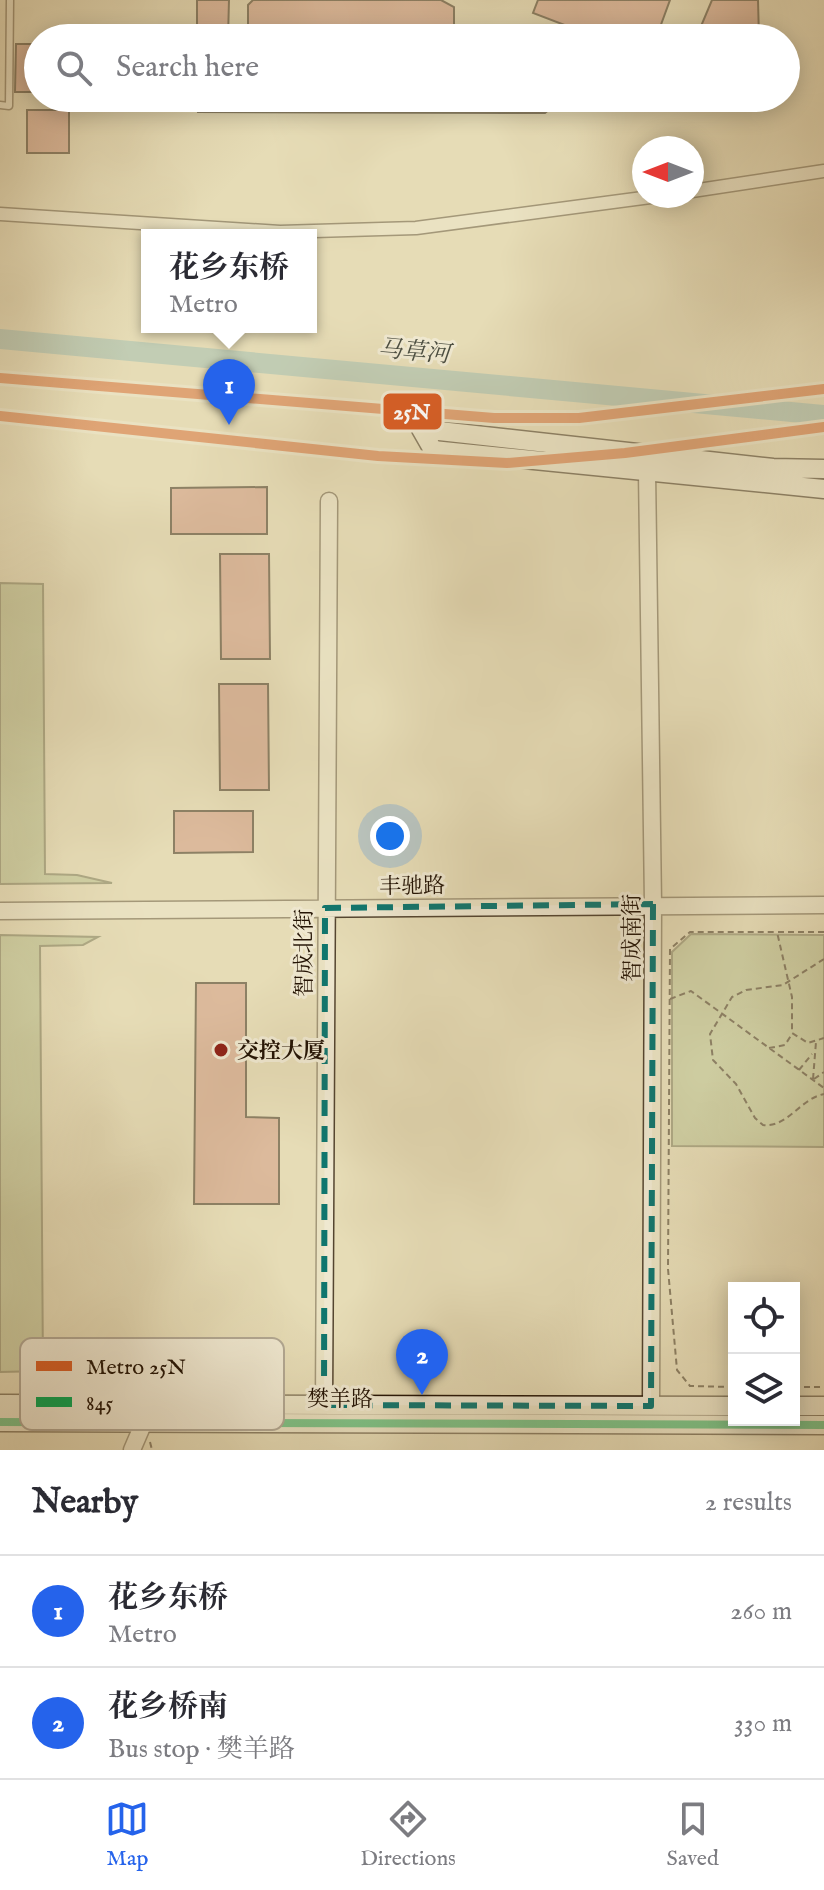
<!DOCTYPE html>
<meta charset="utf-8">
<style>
:root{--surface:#fff;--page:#f7f7f7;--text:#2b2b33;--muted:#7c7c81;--line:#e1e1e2;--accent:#2563eb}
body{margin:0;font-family:"IM FELL English","Noto Serif SC",serif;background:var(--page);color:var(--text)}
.controls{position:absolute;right:24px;bottom:24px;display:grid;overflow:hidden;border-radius:0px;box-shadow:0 4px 20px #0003}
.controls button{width:72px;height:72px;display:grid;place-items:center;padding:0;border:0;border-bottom:2px solid var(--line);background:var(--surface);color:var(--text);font:40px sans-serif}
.compass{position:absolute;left:632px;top:136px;width:72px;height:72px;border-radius:50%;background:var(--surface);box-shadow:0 4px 20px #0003;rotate:270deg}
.you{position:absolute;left:390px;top:836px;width:28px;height:28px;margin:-20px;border:6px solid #fff;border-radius:50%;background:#1a73e8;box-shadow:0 0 0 12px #1a73e833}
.badge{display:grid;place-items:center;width:52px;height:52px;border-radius:50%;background:var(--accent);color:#fff;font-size:26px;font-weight:700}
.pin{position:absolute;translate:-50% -66px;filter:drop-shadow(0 2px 4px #0008)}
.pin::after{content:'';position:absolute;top:42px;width:28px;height:24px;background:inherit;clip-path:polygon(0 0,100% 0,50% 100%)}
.popup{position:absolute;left:141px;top:229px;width:176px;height:104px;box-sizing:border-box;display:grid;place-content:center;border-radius:0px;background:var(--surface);filter:drop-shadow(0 2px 6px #0005);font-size:26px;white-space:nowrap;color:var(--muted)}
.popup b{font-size:30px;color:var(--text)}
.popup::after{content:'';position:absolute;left:50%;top:100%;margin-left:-16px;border:16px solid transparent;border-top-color:var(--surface)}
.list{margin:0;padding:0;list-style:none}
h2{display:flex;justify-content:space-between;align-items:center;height:104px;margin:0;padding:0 32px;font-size:34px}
h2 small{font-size:26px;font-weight:400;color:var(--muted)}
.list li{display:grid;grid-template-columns:52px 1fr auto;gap:24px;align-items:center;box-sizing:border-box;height:112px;padding:0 32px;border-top:2px solid var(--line)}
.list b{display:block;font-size:30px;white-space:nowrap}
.list p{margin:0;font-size:26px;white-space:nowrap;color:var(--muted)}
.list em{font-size:26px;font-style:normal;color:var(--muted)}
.icon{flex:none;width:44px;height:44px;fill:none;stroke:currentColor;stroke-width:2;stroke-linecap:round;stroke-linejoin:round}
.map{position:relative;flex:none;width:824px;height:1450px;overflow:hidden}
.search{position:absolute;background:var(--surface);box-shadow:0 4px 20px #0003;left:24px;right:24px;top:24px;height:88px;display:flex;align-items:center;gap:20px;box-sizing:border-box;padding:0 28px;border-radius:44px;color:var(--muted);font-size:30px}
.sheet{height:328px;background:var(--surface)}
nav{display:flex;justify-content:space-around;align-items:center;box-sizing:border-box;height:112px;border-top:2px solid var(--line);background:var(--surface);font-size:22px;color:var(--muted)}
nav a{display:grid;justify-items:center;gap:4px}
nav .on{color:var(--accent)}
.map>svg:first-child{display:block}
.green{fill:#b5c08e;stroke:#6c6a49;stroke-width:2}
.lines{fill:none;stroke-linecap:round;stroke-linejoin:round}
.river{stroke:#97bbb2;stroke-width:20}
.building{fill:#d0907c;stroke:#231304;stroke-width:2}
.service-casing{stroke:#544530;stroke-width:9}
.minor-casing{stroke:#544530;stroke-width:15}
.tertiary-casing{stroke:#544530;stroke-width:19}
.secondary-casing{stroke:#231304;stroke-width:21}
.path{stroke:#231304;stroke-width:2;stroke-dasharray:6 4;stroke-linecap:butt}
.service{stroke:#efe8d0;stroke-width:6}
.minor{stroke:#efe8d0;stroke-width:12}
.tertiary{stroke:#efe8d0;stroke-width:16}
.secondary{stroke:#efe8d0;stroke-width:18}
.bus-1-casing{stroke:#efe8d0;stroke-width:14}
.bus-1{stroke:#00a651;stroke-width:8}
.metro-1-casing{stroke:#efe8d0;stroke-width:16}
.metro-1{stroke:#d85f26;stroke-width:10}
.marked{fill:none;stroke:#0f766e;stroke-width:6;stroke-dasharray:16 10;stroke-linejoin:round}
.poi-dot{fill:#8f2418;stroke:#efe8d0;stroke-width:3}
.labels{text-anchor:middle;stroke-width:6;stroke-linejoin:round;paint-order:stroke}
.street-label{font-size:22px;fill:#231304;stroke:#efe8d0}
.poi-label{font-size:22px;font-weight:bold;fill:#231304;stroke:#efe8d0;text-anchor:start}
.water-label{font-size:24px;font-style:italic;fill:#4c4e41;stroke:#efe8d0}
.key{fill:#efe8d0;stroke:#b2a893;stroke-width:2}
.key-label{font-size:22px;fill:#231304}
.line-badge{stroke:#efe8d0;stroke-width:3}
.badge-label{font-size:22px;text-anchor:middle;font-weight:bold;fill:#fff}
</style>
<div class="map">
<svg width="824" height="1450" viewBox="0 0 824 1450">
<rect width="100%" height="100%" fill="#e6dcb6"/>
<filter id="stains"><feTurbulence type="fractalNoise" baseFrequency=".0025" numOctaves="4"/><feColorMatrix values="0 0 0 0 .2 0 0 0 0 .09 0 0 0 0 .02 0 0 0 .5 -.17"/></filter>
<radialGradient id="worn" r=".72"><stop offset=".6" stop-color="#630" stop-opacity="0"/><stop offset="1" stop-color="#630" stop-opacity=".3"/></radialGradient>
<path class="green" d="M 0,583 L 43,584 L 45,874 L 77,875 L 112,883 L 0,884 Z
M 691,934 L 824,935 L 824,1147 L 672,1146 L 672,952 Z
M 0,935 L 98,937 L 83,945 L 40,946 L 43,1371 L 0,1372 Z"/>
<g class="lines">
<path class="river" d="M 0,339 L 824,415"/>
</g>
<path class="building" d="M 197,0 L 229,0 L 228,38 L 197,38 Z
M 253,0 L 441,0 L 454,7 L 454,38 L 248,38 L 248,5 Z
M 538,0 L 670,0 L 659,30 L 575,29 L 533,13 Z
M 712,0 L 758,0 L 759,38 L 696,38 Z
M 16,44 L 38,44 L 38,92 L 15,92 Z
M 197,98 L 260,99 L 563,98 L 545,113 L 198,112 Z
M 27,110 L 69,110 L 69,153 L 27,153 Z
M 267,487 L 267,534 L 171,534 L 171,488 Z
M 220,554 L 269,554 L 270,659 L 221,659 Z
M 219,684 L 268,684 L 269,790 L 220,790 Z
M 174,811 L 253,811 L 253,852 L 174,853 Z
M 196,983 L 246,983 L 246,1117 L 279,1118 L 279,1204 L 194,1204 Z"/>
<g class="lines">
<g class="service-casing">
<path id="service" d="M 0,105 L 9,106 L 10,0"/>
</g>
<g class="minor-casing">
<path id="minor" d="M 692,191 L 824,171
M 0,214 L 280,232 L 416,228 L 658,196"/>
</g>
<g class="tertiary-casing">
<path id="tertiary" d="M 647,471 L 653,904 L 651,1406
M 0,911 L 824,905
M 324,1405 L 329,501
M 132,1450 L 144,1422"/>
</g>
<g class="secondary-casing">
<path id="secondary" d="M 421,429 L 433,450 L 824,489
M 421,429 L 773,468 L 824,469
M 0,1404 L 734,1406
M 794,1406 L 824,1406
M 0,1422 L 824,1425"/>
</g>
<path class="path" d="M 824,932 L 777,932 L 792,997 L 792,1033 L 808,1043 L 824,1038
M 824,959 L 783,985 L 746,990 L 732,997 L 710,1034 L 713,1060 L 736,1084 L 755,1118 L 763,1125 C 787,1128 800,1099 824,1094
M 670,999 L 691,991 L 824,1088
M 769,1048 L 785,1045 L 792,1034
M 799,1070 L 812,1054
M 813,1079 L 816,1042
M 814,1079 L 824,1072
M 734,1387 L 690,1386 L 677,1370 L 668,1269 L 670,949 L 690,932 L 777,932
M 794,1387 L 824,1387
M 150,1442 L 152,1450"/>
<use href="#service" class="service"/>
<use href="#minor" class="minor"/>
<use href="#tertiary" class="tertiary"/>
<use href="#secondary" class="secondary"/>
<g class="bus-1-casing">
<path id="bus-1" d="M 0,1422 L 824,1425"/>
</g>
<use href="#bus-1" class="bus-1"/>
<g class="metro-1-casing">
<path id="metro-1" d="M 0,378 L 494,418 L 579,418 L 824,389
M 0,416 L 378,456 L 507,463 L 625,453 L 824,427"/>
</g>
<use href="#metro-1" class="metro-1"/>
</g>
<path d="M0 0H824V1450H0ZM 653,904 L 651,1406 L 324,1405 L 325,908 Z" fill="#e6dcb6" fill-opacity=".55" fill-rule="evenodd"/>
<path class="marked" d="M 653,904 L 651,1406 L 324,1405 L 325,908 Z"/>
<circle class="poi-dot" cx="221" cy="1050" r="8"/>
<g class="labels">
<g class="street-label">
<text transform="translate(412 885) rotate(-1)" y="8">丰驰路</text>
<text transform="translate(631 938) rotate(-90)" y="8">智成南街</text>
<text transform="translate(303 953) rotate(-90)" y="8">智成北街</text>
<text x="340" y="1406">樊羊路</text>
</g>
<g class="poi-label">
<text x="237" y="1058">交控大厦</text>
</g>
<g class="water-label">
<text transform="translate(414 351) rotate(5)" y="8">马草河</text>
</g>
</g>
<rect x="20" y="1338" width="264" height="92" rx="12" class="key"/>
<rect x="36" y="1361" width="36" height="10" fill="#d85f26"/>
<rect x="36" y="1397" width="36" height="10" fill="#00a651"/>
<g class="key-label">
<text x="86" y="1374">Metro 25N</text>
<text x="86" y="1410">845</text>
</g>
<rect class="line-badge" x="382" y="392" width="61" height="39" rx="8" fill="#d85f26"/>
<g class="badge-label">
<text x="412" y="419">25N</text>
</g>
<rect width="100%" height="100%" filter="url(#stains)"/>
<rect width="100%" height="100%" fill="url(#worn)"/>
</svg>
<div class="controls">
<button><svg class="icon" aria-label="locate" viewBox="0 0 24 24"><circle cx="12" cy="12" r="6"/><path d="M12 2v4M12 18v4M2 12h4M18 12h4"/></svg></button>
<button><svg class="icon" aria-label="layers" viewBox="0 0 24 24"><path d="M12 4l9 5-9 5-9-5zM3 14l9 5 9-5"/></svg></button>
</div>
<svg class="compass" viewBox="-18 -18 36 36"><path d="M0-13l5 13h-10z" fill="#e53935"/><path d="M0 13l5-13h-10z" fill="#7c7c81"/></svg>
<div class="you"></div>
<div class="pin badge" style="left:229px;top:425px">1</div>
<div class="popup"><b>花乡东桥</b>Metro</div>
<div class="pin badge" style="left:422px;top:1395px">2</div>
<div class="search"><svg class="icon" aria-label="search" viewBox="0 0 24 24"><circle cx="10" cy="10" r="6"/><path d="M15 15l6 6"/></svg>Search here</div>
</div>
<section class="sheet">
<h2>Nearby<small>2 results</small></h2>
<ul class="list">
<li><span class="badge">1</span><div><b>花乡东桥</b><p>Metro</p></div><em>260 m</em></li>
<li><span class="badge">2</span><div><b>花乡桥南</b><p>Bus stop · 樊羊路</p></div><em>330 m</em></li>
</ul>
</section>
<nav>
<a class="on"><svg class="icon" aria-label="map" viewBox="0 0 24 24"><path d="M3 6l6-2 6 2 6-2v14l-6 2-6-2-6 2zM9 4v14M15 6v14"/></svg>Map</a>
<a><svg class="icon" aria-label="directions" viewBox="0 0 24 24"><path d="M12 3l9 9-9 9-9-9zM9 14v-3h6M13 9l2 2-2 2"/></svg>Directions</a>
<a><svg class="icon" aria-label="saved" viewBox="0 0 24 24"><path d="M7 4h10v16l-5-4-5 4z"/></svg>Saved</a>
</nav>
